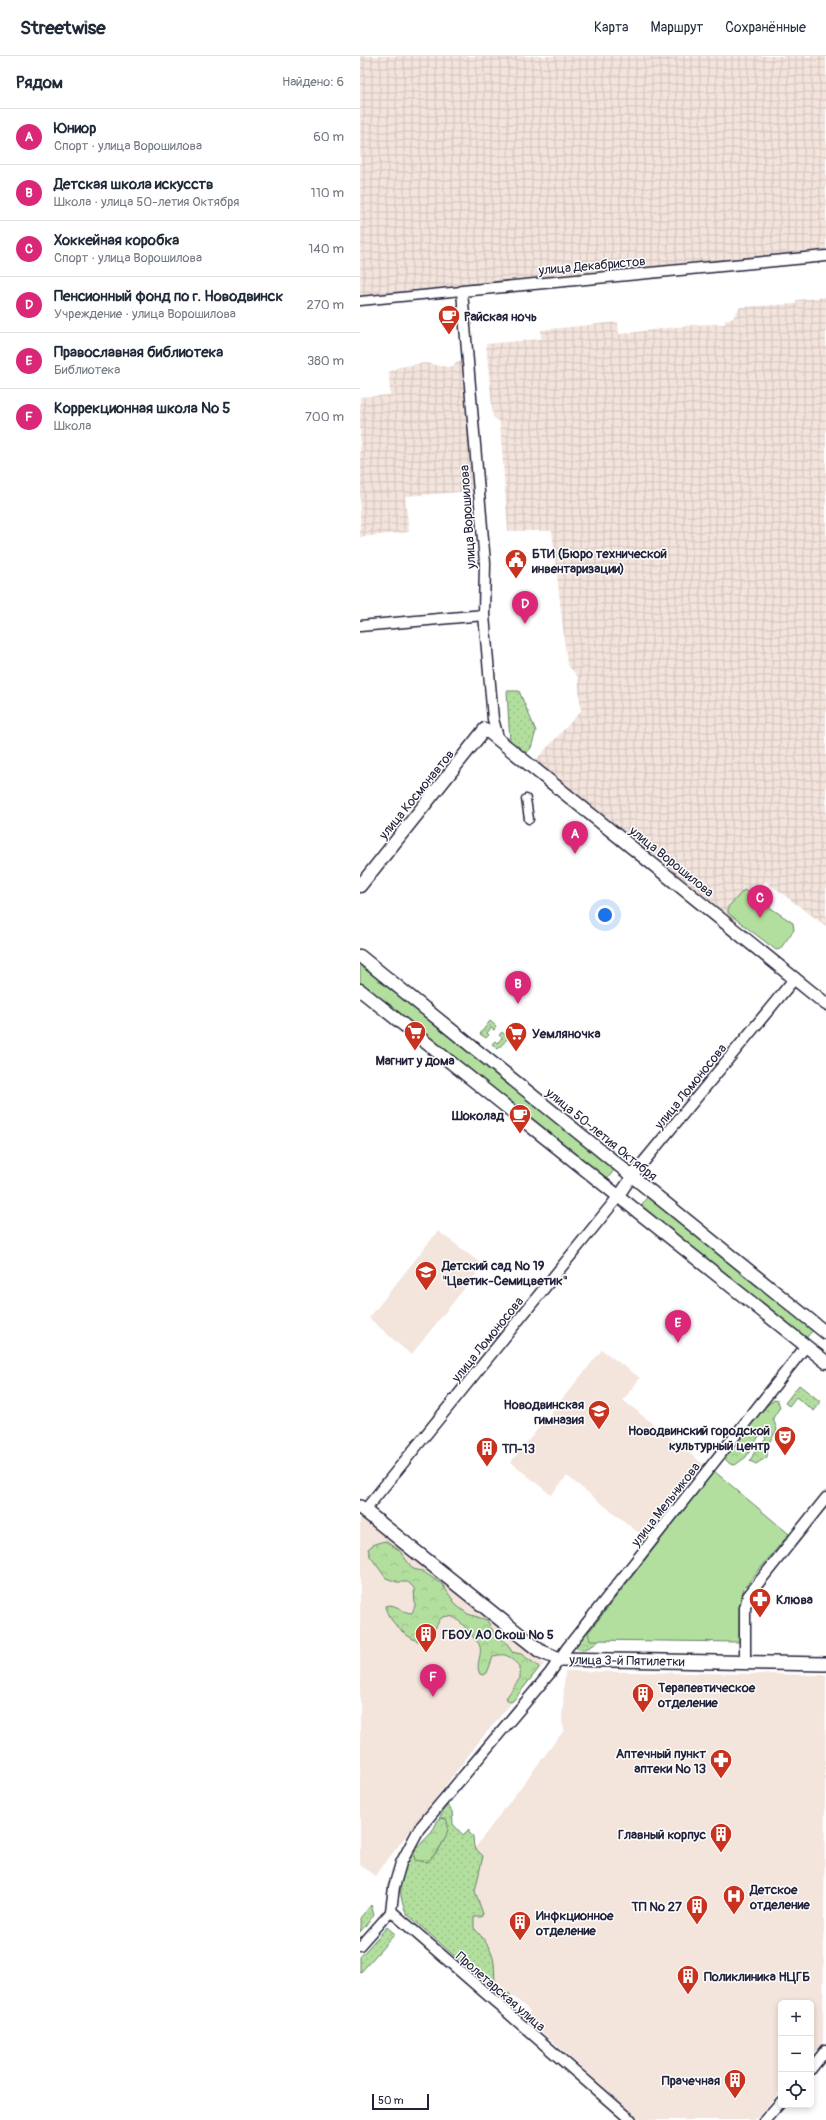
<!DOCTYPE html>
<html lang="ru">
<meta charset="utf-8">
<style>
:root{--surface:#fff;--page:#f2f2f3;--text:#1f2937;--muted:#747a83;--line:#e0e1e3;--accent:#db2777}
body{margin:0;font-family:Pangolin,sans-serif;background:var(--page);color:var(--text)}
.controls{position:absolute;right:12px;bottom:12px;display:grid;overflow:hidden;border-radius:6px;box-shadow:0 2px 6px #0003}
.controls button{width:36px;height:36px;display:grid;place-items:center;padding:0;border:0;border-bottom:1px solid var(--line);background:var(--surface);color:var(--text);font:20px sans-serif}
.scale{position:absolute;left:12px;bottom:10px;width:57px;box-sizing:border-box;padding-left:4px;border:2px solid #22223b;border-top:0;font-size:11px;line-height:14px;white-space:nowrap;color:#22223b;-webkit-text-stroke:3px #fff;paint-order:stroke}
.you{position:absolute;left:245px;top:859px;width:14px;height:14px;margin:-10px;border:3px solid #fff;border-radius:50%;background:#1a73e8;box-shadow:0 0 0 6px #1a73e833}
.badge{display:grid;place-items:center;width:26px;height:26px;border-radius:50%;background:var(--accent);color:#fff;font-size:13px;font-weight:700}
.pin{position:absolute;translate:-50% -33px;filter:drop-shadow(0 1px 2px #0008)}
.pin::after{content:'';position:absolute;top:21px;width:14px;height:12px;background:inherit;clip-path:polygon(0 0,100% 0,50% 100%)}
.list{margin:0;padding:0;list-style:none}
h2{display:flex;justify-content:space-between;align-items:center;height:52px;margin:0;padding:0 16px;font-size:17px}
h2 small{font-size:13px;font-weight:400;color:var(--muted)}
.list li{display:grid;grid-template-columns:26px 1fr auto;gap:12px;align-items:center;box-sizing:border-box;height:56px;padding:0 16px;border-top:1px solid var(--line)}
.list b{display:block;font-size:15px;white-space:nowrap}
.list p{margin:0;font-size:13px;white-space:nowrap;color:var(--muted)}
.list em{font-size:13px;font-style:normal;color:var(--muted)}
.icon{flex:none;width:22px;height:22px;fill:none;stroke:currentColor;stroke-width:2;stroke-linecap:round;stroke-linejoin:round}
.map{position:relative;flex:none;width:466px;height:2064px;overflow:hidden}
header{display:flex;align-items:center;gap:24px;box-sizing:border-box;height:56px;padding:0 20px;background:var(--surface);border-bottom:1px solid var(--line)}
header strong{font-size:19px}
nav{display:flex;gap:22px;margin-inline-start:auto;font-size:14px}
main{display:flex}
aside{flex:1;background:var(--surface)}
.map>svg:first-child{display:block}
.built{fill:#f3e4dc;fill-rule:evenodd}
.industrial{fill:url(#industrial-grid)}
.grass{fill:url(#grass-dots);stroke:#6a806c}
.forest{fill:url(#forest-crowns);stroke:#6a806c}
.park{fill:#b2df9e;stroke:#6a806c}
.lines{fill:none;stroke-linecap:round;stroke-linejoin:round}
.minor-casing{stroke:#22223b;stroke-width:11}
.tertiary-casing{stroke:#22223b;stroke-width:13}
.secondary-casing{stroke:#22223b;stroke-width:15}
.primary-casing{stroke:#22223b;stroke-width:16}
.minor{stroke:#fff;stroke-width:8}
.tertiary{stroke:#fff;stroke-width:10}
.secondary{stroke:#fff;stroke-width:12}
.primary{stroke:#fff;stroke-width:13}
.labels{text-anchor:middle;stroke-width:3;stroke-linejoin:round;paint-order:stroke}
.street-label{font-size:13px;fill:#22223b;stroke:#fff}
.poi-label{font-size:13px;font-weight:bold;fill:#22223b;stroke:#fff;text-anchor:start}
</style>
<header>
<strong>Streetwise</strong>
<nav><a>Карта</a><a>Маршрут</a><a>Сохранённые</a></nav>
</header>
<main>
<aside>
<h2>Рядом<small>Найдено: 6</small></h2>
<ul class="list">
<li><span class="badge">A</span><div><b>Юниор</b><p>Спорт · улица Ворошилова</p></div><em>60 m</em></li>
<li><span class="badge">B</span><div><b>Детская школа искусств</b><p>Школа · улица 50-летия Октября</p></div><em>110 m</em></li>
<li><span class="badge">C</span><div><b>Хоккейная коробка</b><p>Спорт · улица Ворошилова</p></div><em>140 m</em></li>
<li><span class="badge">D</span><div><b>Пенсионный фонд по г. Новодвинск</b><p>Учреждение · улица Ворошилова</p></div><em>270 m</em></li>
<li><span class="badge">E</span><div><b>Православная библиотека</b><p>Библиотека</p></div><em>380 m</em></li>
<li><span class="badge">F</span><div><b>Коррекционная школа № 5</b><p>Школа</p></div><em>700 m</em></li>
</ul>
</aside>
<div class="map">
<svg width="466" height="2064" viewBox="0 0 466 2064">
<defs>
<pattern id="industrial-grid" width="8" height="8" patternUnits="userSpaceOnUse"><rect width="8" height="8" fill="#f3e4dc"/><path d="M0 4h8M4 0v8" fill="none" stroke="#d0c3be"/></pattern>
<pattern id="grass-dots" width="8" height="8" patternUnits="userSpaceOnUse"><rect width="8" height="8" fill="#b2df9e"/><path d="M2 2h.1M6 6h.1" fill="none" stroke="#99bf89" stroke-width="1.8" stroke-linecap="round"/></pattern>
<pattern id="forest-crowns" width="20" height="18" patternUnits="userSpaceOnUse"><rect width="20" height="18" fill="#b2df9e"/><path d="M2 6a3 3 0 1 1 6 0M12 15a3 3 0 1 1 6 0" fill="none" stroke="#99bf89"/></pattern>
</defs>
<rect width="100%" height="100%" fill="#fff"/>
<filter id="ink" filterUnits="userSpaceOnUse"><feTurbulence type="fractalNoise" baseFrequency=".025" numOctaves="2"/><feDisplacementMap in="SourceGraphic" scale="8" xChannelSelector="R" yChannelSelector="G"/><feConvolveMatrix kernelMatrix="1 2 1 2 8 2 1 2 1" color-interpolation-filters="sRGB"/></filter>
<g filter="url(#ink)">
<path class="built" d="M 78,1175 L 123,1209 L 51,1299 L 9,1262 Z
M 242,1294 L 280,1322 L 263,1344 L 343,1408 L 284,1481 L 207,1420 L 191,1439 L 151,1406 Z
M 0,1461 L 184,1608 L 122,1682 L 15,1820 L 0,1809 ZM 22,1485 L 32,1488 L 39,1494 L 53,1513 L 68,1518 L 82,1528 L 97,1550 L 108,1558 L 127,1564 L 135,1579 L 146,1586 L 152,1596 L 161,1598 L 178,1610 L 146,1640 L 160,1622 L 160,1610 L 149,1599 L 137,1599 L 133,1600 L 127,1617 L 117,1611 L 120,1596 L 119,1588 L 99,1565 L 90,1560 L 83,1561 L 80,1563 L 70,1582 L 57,1586 L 39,1573 L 25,1555 L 39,1552 L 43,1555 L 51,1557 L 55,1550 L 54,1532 L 48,1526 L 37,1526 L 26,1522 L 12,1503 L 8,1497 L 11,1490 Z
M 205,1615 L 466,1619 L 463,1987 L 451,2000 L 451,1947 L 421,1947 L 421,2034 L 395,2064 L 281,2064 L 165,1961 L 170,1955 L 62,1862 L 204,1674 L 202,1665 Z"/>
<path class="industrial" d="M 0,0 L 466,0 L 466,197 L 0,243 Z
M 466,241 L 466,870 L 405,825 L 372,867 L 174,706 L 221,655 L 218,621 L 207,608 L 192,475 L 148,475 L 140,366 L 133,361 L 126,288 L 181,283 L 181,274 L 258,266 L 259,278 L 333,269 L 365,268 L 365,264 L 373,262 L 380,251 L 436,248 L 436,244 Z
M 103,305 L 114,435 L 45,440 L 49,476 L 0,481 L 0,341 L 30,339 L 29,316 L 39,311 L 65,307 L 87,311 L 93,310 L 96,306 Z"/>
<path class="grass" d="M 147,635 L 159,635 L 176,675 L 171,692 L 165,699 L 150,687 Z
M 130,965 L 136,970 L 134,974 L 131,972 L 127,977 L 129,979 L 126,982 L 120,978 Z
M 142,976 L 148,982 L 138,993 L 132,988 L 135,985 L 137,987 L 142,982 L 139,979 Z
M 439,1329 L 461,1346 L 454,1355 L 436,1341 L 429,1350 L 425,1347 Z
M 87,1749 L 92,1755 L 93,1768 L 103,1779 L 109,1773 L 109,1777 L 113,1780 L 114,1791 L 123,1800 L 115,1835 L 123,1858 L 121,1861 L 114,1861 L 114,1872 C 123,1882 132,1892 134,1907 C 135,1917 134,1923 136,1932 L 150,1938 L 152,1951 L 47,1858 C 36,1839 40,1812 54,1795 L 54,1801 L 67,1806 C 80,1795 89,1781 86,1763 L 82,1762 L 78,1764 Z
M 11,1849 L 14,1859 L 0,1876 L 0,1862 Z
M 27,1871 L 35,1878 L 0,1917 L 0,1901 Z"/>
<path class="forest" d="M 414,1344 L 418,1345 L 420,1351 L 413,1362 L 417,1374 L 408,1388 L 407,1401 L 396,1408 L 390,1405 L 396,1393 L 406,1383 L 404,1378 L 401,1377 L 386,1401 L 375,1409 L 370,1408 L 365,1403 L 365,1399 L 401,1354 Z
M 25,1485 L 39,1494 L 53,1513 L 62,1515 L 82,1528 L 97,1550 L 108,1558 L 127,1564 L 135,1579 L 146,1586 L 152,1596 L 161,1598 L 178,1610 L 179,1612 L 153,1645 L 149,1646 L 146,1642 L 160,1622 L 160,1610 C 152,1602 145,1595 133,1601 L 127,1617 L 123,1619 L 120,1618 C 114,1608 124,1598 119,1588 C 118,1586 115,1584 113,1581 C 105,1572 94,1553 80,1563 L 68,1586 C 55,1591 26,1564 25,1550 C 36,1546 41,1557 52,1557 L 55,1550 L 54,1532 L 48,1526 L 37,1526 L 26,1522 L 10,1500 L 8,1493 L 14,1488 Z
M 252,1546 L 239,1585 C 233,1590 223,1596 216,1592 L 215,1588 L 247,1547 Z
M 82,1762 L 86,1763 C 94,1776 76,1798 67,1806 L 55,1804 L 54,1799 L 55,1794 L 72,1776 L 78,1764 Z"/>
<path class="park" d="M 384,834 L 433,867 L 434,874 L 420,893 L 416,894 L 368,857 L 368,851 Z
M 0,909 L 255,1113 L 247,1123 L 0,926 Z
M 287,1141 L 454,1273 L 446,1282 L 280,1151 Z
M 354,1415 L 429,1478 L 384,1532 L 379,1550 L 379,1586 L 230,1584 L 228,1577 Z"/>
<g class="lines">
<g class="minor-casing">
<path id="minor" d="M 0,245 L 102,235
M 166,743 L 169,763
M 0,1890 L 31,1855"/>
</g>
<g class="tertiary-casing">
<path id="tertiary" d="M 0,570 L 124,559
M 139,685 L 133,663 L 124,559 L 125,507 L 102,235 L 466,200
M 5,1454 L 258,1141 L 272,1120 L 435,922
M 385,1606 L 385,1552 L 388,1540 L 466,1442
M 451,2013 L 466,1994
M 271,2064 L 31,1855 L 34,1831 L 41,1807 L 59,1773 L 190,1617 L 207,1592 L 446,1290
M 405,2064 L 421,2046"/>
</g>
<g class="secondary-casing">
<path id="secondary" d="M 0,830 L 125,673 L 466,948
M 0,900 L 466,1277
M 0,934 L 466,1306"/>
</g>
<g class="primary-casing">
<path id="primary" d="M 0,1451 L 180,1595 L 199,1603 L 466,1608"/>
</g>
<use href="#minor" class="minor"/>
<use href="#tertiary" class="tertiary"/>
<use href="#secondary" class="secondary"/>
<use href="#primary" class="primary"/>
</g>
</g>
<defs>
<g id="cafe-pin" transform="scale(1.15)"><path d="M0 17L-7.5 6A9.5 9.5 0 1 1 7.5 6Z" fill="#c8321e" stroke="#fff"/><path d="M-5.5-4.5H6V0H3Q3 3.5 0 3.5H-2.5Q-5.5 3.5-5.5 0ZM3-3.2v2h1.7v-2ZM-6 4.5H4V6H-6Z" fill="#fff"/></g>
<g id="civic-pin" transform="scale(1.15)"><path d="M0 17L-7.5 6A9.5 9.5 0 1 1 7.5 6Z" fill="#c8321e" stroke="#fff"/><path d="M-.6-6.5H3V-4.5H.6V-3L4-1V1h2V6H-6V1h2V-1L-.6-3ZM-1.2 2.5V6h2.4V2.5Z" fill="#fff"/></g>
<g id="supermarket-pin" transform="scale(1.15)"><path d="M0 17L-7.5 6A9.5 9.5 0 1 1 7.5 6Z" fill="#c8321e" stroke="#fff"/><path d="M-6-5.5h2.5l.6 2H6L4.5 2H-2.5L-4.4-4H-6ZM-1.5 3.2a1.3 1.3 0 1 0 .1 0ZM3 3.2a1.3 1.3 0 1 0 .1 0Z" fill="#fff"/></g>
<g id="school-pin" transform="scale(1.15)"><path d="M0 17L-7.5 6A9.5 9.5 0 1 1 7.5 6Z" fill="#c8321e" stroke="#fff"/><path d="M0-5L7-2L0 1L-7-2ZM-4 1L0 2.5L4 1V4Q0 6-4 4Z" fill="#fff"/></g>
<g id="theatre-pin" transform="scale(1.15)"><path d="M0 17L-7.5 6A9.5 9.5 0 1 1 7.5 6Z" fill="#c8321e" stroke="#fff"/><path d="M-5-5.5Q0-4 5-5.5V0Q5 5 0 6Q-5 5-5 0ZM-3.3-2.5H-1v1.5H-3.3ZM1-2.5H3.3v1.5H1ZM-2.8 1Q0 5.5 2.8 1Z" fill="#fff"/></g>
<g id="building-pin" transform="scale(1.15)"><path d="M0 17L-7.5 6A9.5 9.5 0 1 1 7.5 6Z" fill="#c8321e" stroke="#fff"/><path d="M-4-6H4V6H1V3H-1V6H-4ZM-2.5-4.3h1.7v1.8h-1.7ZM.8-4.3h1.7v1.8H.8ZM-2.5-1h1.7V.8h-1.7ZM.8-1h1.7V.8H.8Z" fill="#fff"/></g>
<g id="pharmacy-pin" transform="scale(1.15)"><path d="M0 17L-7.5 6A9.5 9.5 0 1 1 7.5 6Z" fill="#c8321e" stroke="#fff"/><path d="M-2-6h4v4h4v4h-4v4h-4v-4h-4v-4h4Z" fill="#fff"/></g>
<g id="hospital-pin" transform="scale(1.15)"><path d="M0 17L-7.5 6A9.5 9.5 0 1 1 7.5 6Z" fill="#c8321e" stroke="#fff"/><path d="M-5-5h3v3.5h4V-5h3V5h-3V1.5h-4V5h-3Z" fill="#fff"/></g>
</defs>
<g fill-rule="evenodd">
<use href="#cafe-pin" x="89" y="260"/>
<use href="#civic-pin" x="156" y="504"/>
<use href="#supermarket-pin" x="55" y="976"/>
<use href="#supermarket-pin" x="156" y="977"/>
<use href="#cafe-pin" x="160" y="1059"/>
<use href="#school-pin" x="66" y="1216"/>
<use href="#school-pin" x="239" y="1355"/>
<use href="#theatre-pin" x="425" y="1381"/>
<use href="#building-pin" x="127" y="1392"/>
<use href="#pharmacy-pin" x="400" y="1543"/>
<use href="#building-pin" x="66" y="1578"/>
<use href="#building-pin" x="283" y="1638"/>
<use href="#pharmacy-pin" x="361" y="1704"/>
<use href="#building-pin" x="361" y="1778"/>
<use href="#hospital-pin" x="374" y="1840"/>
<use href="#building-pin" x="337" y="1850"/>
<use href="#building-pin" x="160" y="1866"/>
<use href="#building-pin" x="328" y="1920"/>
<use href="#building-pin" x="375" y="2024"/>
</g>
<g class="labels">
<g class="street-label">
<text transform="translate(232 209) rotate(-5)" y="5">улица Декабристов</text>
<text transform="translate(107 461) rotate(-94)" y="5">улица Ворошилова</text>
<text transform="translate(56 738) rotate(-51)" y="5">улица Космонавтов</text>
<text transform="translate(312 805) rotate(39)" y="5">улица Ворошилова</text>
<text transform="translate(330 1030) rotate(-51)" y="5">улица Ломоносова</text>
<text transform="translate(242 1078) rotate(39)" y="5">улица 50-летия Октября</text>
<text transform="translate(127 1283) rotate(-51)" y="5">улица Ломоносова</text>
<text transform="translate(305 1448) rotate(-52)" y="5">улица Мельникова</text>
<text transform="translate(267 1604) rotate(1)" y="5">улица 3-й Пятилетки</text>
<text transform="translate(141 1935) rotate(41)" y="5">Пролетарская улица</text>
</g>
<g class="poi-label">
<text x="104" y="265">Райская ночь</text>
<text x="172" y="502">БТИ (Бюро технической<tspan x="172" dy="15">инвентаризации)</tspan></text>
<text x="172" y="982">Уемляночка</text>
<text x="55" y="1009" text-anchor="middle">Магнит у дома</text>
<text x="144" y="1064" text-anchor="end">Шоколад</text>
<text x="82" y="1214">Детский сад № 19<tspan x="82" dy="15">"Цветик-Семицветик"</tspan></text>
<text x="224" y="1353" text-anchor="end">Новодвинская<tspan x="224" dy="15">гимназия</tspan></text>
<text x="410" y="1379" text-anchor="end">Новодвинский городской<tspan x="410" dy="15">культурный центр</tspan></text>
<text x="142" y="1397">ТП-13</text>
<text x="416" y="1548">Клюва</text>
<text x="82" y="1583">ГБОУ АО Скош № 5</text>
<text x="298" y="1636">Терапевтическое<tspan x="298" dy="15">отделение</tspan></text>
<text x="346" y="1702" text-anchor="end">Аптечный пункт<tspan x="346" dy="15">аптеки № 13</tspan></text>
<text x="346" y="1783" text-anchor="end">Главный корпус</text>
<text x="390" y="1838">Детское<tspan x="390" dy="15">отделение</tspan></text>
<text x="322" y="1855" text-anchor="end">ТП № 27</text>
<text x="176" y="1864">Инфкционное<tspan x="176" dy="15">отделение</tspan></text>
<text x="344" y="1925">Поликлиника НЦГБ</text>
<text x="360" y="2029" text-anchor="end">Прачечная</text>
</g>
</g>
</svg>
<div class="controls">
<button>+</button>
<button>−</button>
<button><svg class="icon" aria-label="locate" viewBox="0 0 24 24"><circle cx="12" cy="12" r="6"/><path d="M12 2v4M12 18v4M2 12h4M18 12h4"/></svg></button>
</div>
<div class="scale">50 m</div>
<div class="you"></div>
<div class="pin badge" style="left:215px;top:798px">A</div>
<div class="pin badge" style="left:158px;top:948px">B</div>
<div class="pin badge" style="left:400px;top:862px">C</div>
<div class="pin badge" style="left:165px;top:568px">D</div>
<div class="pin badge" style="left:318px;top:1287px">E</div>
<div class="pin badge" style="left:73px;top:1641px">F</div>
</div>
</main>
